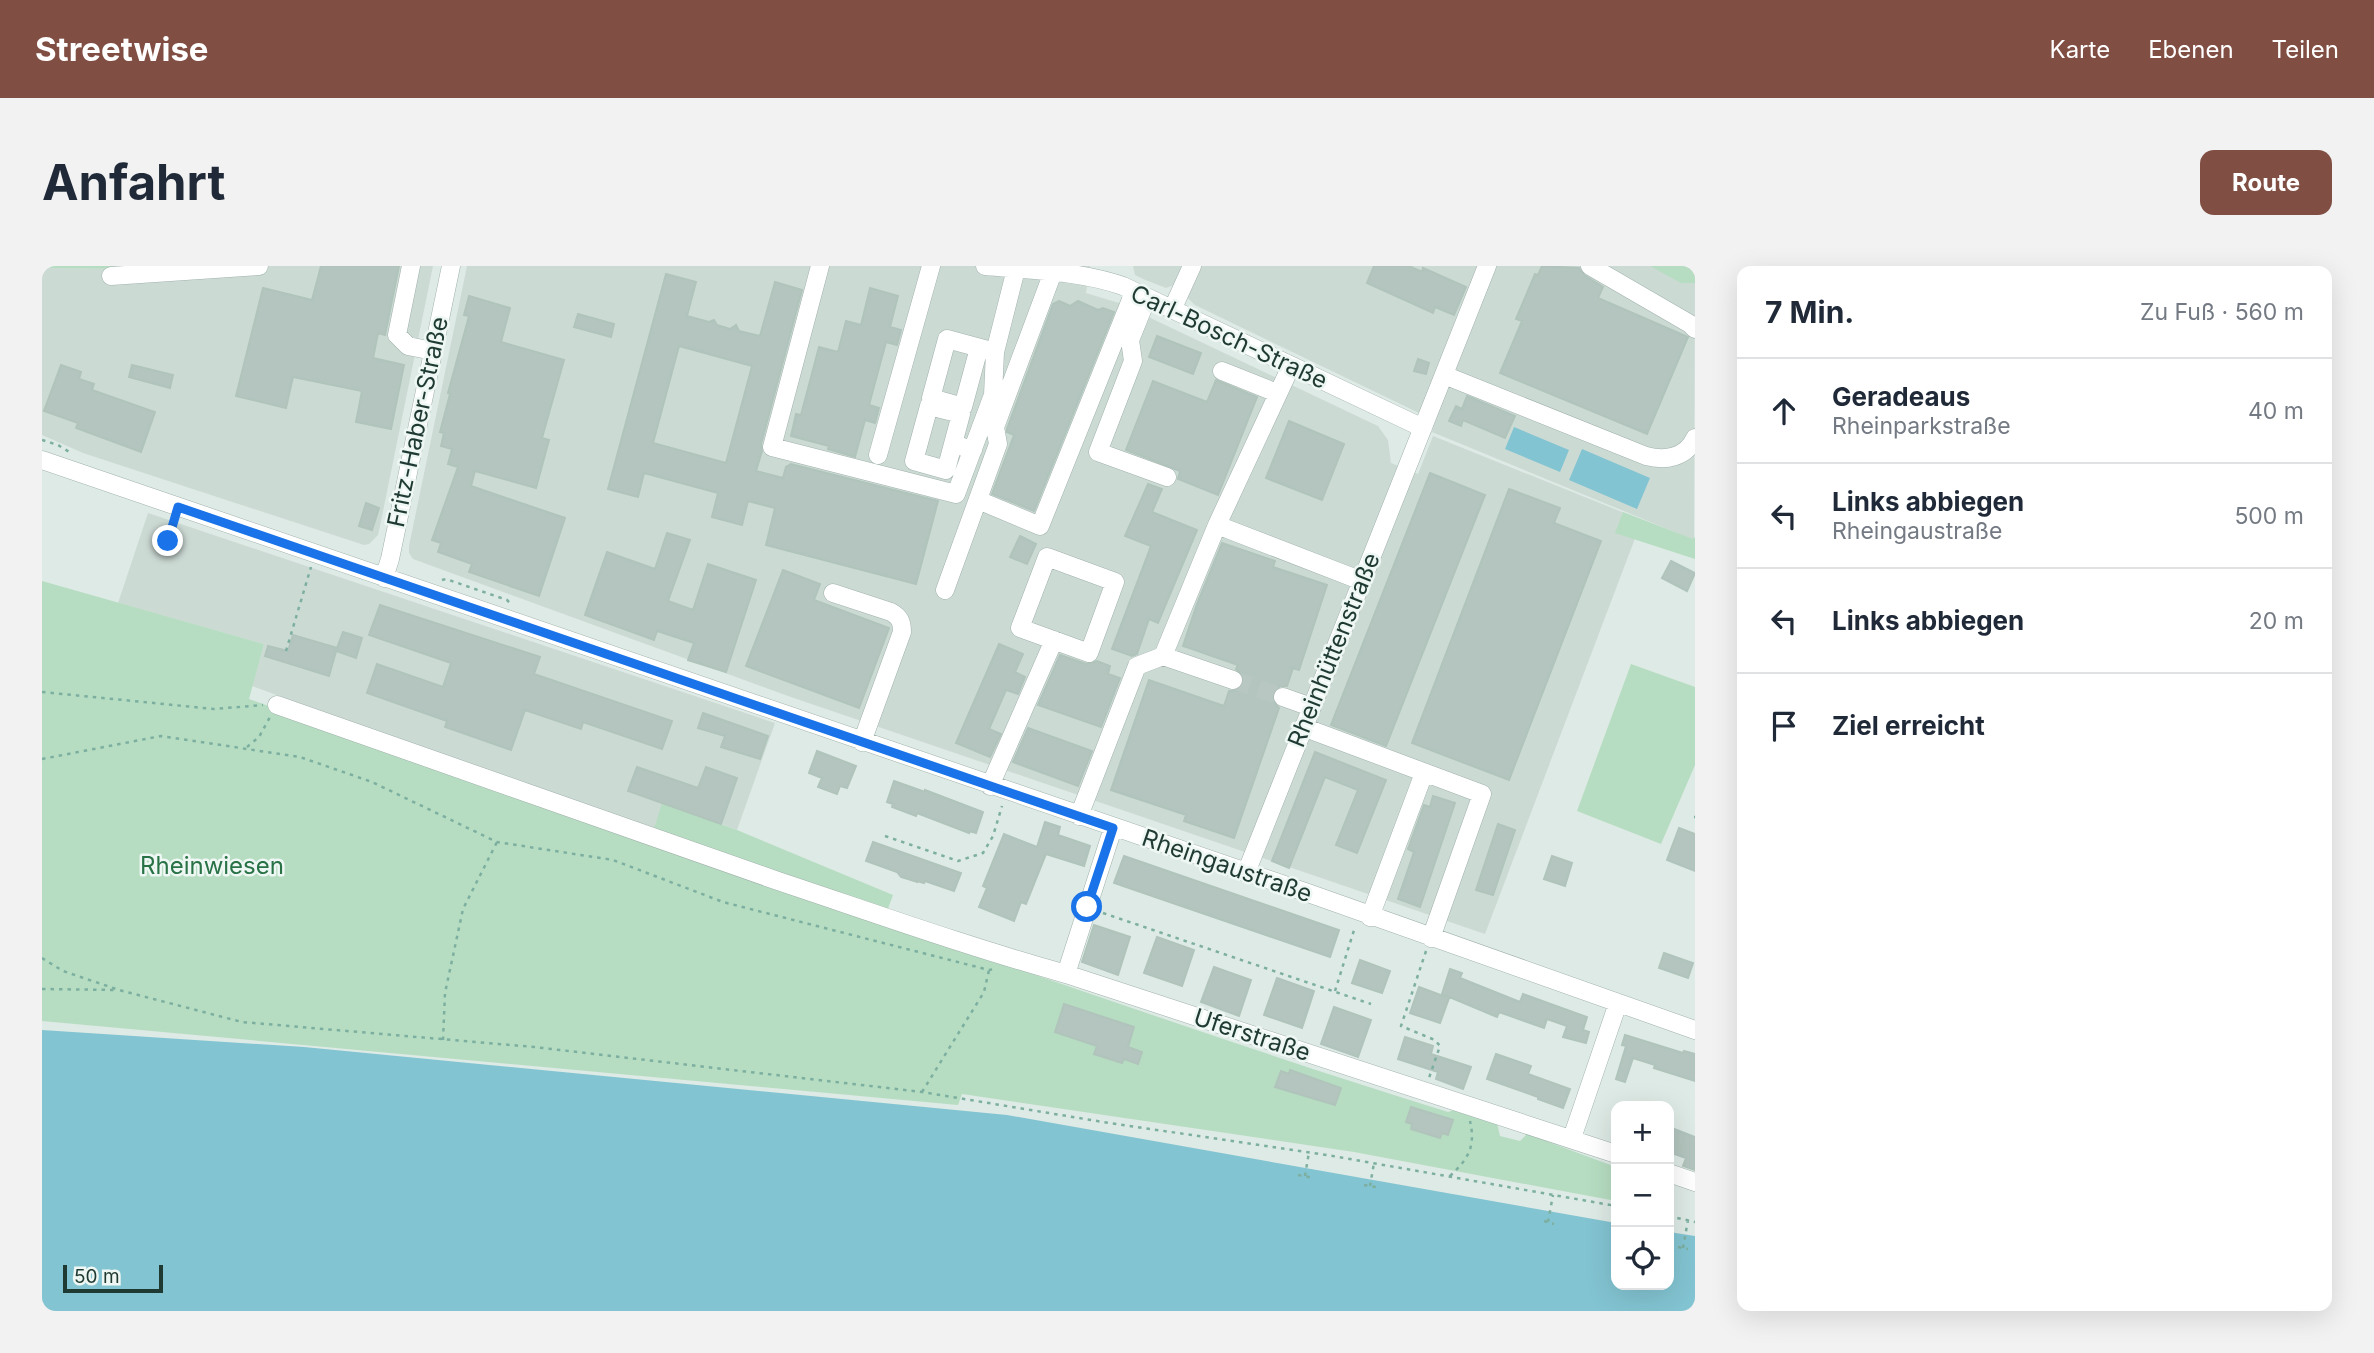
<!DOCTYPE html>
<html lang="de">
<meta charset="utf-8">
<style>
:root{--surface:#fff;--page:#f2f2f3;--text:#1f2937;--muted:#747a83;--line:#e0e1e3;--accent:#804e42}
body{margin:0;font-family:Inter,sans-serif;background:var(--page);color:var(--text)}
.controls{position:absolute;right:21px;bottom:21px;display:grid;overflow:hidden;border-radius:14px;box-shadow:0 7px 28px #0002}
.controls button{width:63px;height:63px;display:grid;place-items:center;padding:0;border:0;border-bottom:2px solid var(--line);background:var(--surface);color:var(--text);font:35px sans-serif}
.scale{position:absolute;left:21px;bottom:18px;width:100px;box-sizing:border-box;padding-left:7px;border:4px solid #1f3a33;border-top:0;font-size:19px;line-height:24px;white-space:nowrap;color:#1f3a33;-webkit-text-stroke:5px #eef7f3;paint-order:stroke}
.stop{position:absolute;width:21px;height:21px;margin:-16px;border:5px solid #1a73e8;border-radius:50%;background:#fff}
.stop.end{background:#1a73e8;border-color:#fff;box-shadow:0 2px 7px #0008}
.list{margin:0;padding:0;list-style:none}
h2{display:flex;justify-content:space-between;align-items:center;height:91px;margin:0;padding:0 28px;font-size:30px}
h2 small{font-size:23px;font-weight:400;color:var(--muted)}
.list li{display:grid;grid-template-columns:46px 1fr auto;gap:21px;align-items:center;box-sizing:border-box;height:105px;padding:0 28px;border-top:2px solid var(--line)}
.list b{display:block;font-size:26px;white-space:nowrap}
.list p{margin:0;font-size:23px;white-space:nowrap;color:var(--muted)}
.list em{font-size:23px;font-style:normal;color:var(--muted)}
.icon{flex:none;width:38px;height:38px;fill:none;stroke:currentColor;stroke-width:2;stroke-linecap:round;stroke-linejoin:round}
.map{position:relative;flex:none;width:1653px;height:1045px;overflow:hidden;border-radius:14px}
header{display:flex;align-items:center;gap:42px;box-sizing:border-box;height:98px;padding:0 35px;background:var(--accent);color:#fff}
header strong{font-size:33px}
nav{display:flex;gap:38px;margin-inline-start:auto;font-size:24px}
.intro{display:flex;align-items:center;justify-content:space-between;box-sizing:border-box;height:168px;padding:0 42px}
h1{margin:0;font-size:49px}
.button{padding:18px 32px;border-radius:14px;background:var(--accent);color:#fff;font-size:24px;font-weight:700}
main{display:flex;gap:42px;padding:0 42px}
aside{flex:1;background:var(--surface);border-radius:14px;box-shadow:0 7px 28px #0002}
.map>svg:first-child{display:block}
.built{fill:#ccdad4}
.green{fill:#b6ddc1}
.water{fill:#83c4d2}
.building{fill:#b3c5be;stroke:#b0c4bc;stroke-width:2;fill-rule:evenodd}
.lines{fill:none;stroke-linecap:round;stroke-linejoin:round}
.minor-tunnel{stroke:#b8c7c1;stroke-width:18;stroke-dasharray:18 9;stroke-linecap:butt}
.minor-casing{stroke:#a1b2ac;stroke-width:19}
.path{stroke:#7dafa1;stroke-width:2.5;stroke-dasharray:3.5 5;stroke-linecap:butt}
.minor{stroke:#fff;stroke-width:18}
.route{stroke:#1a73e8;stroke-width:9}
.labels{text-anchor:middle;stroke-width:5;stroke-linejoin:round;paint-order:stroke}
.street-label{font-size:24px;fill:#1f3a33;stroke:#eef7f3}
.park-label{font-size:24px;fill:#287246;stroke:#eef7f3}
</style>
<header>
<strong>Streetwise</strong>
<nav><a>Karte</a><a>Ebenen</a><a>Teilen</a></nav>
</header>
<div class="intro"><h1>Anfahrt</h1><a class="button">Route</a></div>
<main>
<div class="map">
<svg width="1653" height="1045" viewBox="0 0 1653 1045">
<rect width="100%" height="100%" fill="#deeae5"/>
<path class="built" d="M 136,0 L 391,0 L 338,260 L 336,269 L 327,278 L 322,279 L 41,187 L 0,169 L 0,2 L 87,3 Z
M 425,0 L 1048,0 L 1044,27 L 1077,37 L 1336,160 L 1346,174 L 1349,197 L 1376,208 L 1391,170 L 1600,254 L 1443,668 L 746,430 L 371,293 L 367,287 L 367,280 Z
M 1091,0 L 1653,0 L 1652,274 L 1390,166 L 1400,132 L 1377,147 L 1153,39 L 1132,19 L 1124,22 L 1101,13 L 1093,9 Z
M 106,247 L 733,457 L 695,564 L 679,558 L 611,566 L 210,420 L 222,378 L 76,337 Z"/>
<path class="green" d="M 0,0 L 136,0 L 87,3 L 0,2 Z
M 1608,0 L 1653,0 L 1653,17 L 1639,17 Z
M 1581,246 L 1651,273 L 1653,271 L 1653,293 L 1573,267 Z
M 0,315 L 222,378 L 207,433 C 437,516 667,596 898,676 C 1067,734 1235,793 1406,846 L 1412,844 L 1455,857 L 1458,870 L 1478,875 L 1485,868 L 1574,901 L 1574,935 L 1312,886 L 920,828 L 916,839 L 0,755 Z
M 1589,398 L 1653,421 L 1653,499 L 1619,578 L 1535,545 Z
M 620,537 L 695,564 L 851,629 L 844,648 L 611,566 Z"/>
<path class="water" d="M 1472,161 L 1527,184 L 1518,206 L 1463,183 Z
M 1540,183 L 1608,212 L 1595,243 L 1527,214 Z
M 0,764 L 262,781 L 965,849 L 1574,957 L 1574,1019 L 1627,1019 L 1627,966 L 1653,970 L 1653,1045 L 0,1045 Z"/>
<path class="building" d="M 279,0 L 357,0 L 343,69 L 336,67 L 331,92 L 362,99 L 349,163 L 314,156 L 320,125 L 251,111 L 244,142 L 194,130 L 221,22 L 270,34 Z
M 1332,0 L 1367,0 L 1380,6 L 1381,2 L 1424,21 L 1412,49 L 1393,41 L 1391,47 L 1325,17 Z
M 1500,0 L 1537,2 L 1542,9 L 1561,21 L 1556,32 L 1646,71 L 1605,168 L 1458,107 L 1480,55 L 1474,53 L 1493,8 L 1496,9 Z
M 624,8 L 654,16 L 645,50 L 667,56 L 672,54 L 675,59 L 688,63 L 694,59 L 697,65 L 718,70 L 733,16 L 760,24 L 719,178 L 720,185 L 714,205 L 741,212 L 744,201 L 749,198 L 896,235 L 874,318 L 724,279 L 733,242 L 706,235 L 700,259 L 670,251 L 676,227 L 602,207 L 596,231 L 566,223 ZM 637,80 L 710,100 L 684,197 L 611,177 Z
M 828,22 L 856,30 L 848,61 L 859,64 L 855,79 L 844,76 L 827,139 L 837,142 L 833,157 L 823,154 L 813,191 L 786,183 L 787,180 L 749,170 L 754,148 L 759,149 L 777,81 L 796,86 L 804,55 L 819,59 Z
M 427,30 L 468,42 L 459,76 L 522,94 L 500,172 L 507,174 L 494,222 L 433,205 L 429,220 L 523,252 L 497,330 L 427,306 L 430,298 L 396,286 L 399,277 L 390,274 L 416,201 L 406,198 L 410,183 L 399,180 L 402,167 L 398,166 L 408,128 L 406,127 L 427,50 L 422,49 Z
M 1017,35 L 1028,40 L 1036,35 L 1056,44 L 1061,42 L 1072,46 L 992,245 L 950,228 L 972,169 L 965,166 L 965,163 L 1011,38 Z
M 536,48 L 572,58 L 569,71 L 532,61 Z
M 1115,70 L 1159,87 L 1151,108 L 1107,91 Z
M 1376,93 L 1387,97 L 1384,108 L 1372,105 Z
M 19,99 L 39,106 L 37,113 L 52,118 L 50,124 L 113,146 L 99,186 L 34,162 L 36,157 L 2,145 Z
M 90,99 L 131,109 L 128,122 L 87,111 Z
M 1174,114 L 1215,131 L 1176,229 L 1136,213 L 1138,205 L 1084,184 L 1111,115 L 1165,136 Z
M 1425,130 L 1473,150 L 1463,172 L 1421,154 L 1419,160 L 1407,155 L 1414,140 L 1420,143 Z
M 1247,155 L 1302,178 L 1280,234 L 1224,212 Z
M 1388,207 L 1443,229 L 1344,480 L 1289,459 Z
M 1106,218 L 1120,223 L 1110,246 L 1155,264 L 1116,357 L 1107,353 L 1095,388 L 1090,390 L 1070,383 L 1109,280 L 1083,270 Z
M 1467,223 L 1518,242 L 1512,257 L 1559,275 L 1467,514 L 1370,477 Z
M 324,237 L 337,242 L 330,264 L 317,260 Z
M 625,267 L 648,274 L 626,335 L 651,344 L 666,298 L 714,314 L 684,406 L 646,394 L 652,377 L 615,365 L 612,374 L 543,349 L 565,286 L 613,303 Z
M 978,270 L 994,278 L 985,298 L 968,291 Z
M 1180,277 L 1233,295 L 1231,301 L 1285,319 L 1257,404 L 1251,402 L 1245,420 L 1238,420 L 1231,427 L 1230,434 L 1237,442 L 1192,572 L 1142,555 L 1144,549 L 1069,524 L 1107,414 L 1182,440 L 1187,425 L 1194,425 L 1201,418 L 1202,411 L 1194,403 L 1196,399 L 1141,380 L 1155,338 Z
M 1629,295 L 1653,307 L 1645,325 L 1620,312 Z
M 741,304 L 778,318 L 772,334 L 847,362 L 817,442 L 704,400 Z
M 338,339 L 498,391 L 492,408 L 630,455 L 620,483 L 541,456 L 539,463 L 483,444 L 469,484 L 403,461 L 405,455 L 325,427 L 335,398 L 401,421 L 409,397 L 327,369 Z
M 301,366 L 320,372 L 314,392 L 294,385 Z
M 251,369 L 295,382 L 287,410 L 223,390 L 226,380 L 246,385 Z
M 957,378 L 981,388 L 973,406 L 983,411 L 976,428 L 964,424 L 947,463 L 959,468 L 948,491 L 914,477 Z
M 1018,389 L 1044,398 L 1055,395 L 1068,400 L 1066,408 L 1078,412 L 1059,461 L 996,439 Z
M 661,447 L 726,470 L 718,493 L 679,481 L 683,470 L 656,462 Z
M 986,462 L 1050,485 L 1036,520 L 971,496 Z
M 775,485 L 814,500 L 805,522 L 798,520 L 795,528 L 776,521 L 780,512 L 767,507 Z
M 1273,486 L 1344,514 L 1315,587 L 1294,579 L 1316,524 L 1283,511 L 1247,602 L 1230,595 Z
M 595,501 L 656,522 L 664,501 L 695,512 L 679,558 L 586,525 Z
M 852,515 L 883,526 L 883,524 L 941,546 L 934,567 L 927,565 L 927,567 L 875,547 L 874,550 L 850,541 L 851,538 L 845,536 Z
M 1391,530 L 1413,537 L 1378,641 L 1356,633 L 1372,586 L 1366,583 L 1382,539 L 1388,541 Z
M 1003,556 L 1018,561 L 1016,569 L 1048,580 L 1042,600 L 1004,588 L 984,638 L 979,636 L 972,655 L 937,641 L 945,622 L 941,620 L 962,568 L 995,581 Z
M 1456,558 L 1473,564 L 1451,629 L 1434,624 Z
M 1637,562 L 1653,568 L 1653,605 L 1625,594 Z
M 831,576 L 919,607 L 912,625 L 883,615 L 882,617 L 875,615 L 875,616 L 859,611 L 855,606 L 824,595 Z
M 1082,590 L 1297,664 L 1288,691 L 1072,617 Z
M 1510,590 L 1530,597 L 1523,620 L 1502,613 Z
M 1052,659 L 1088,671 L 1076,709 L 1040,696 Z
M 1115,671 L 1152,684 L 1140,720 L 1102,707 Z
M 1622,687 L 1651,697 L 1646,712 L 1617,702 Z
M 1318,694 L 1348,705 L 1340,727 L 1310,717 Z
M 1172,701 L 1209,714 L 1197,750 L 1159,736 Z
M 1408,703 L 1420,707 L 1418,712 L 1478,736 L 1481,728 L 1545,751 L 1541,764 L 1547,766 L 1544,777 L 1521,771 L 1525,760 L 1505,753 L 1502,762 L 1457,746 L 1455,751 L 1400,728 Z
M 1235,712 L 1272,725 L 1260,762 L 1222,749 Z
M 1377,721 L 1407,732 L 1398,757 L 1368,747 Z
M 1022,738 L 1092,761 L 1086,781 L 1100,786 L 1096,798 L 1082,793 L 1080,797 L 1052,788 L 1055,780 L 1013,766 Z
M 1292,741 L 1329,754 L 1316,791 L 1279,778 Z
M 1583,769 L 1641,787 L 1642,785 L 1653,788 L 1653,815 L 1612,802 L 1613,799 L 1591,792 L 1583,816 L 1574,813 L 1584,780 L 1580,779 Z
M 1363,771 L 1391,780 L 1389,788 L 1429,801 L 1421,823 L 1394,813 L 1396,806 L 1356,793 Z
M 1454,788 L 1489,800 L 1486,808 L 1528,823 L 1521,842 L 1496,833 L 1496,831 L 1445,813 Z
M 1248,804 L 1299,822 L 1293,839 L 1233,821 L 1239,805 L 1247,808 Z
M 1369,841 L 1411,854 L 1406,869 L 1400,867 L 1398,872 L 1369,863 L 1370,858 L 1364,856 Z
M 1627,861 L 1653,871 L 1653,904 L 1641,900 L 1644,892 L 1627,886 Z"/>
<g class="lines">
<path class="minor-tunnel" d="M 1191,414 L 1241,431"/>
<g class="minor-casing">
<path id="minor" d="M 369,0 L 355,69 L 366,80 L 391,85
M 778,0 L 730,181 L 914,228 L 951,129 L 953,86 L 974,3
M 943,0 C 989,4 1038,5 1081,20 L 1381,162
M 1548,0 L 1648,58 L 1653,63
M 69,10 L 217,0
M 1105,32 L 1088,74 L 1091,95 L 1056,186 L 1125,211
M 1130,44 L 1150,0
M 937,82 L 921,141 L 889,132 L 905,73 L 953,86
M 1180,105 L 1235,127
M 1402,109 L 1604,190 C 1623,195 1644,192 1653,172
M 911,178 L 904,204 L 872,195 L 887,140 L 919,148 L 911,178 L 931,184
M 836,189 L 889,0
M 0,194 L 1266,627 L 1653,764
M 936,234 L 998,260 L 1092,26
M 1175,259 L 1320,315
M 1005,291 L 1073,316 L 1047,387 L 978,362 Z
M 342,312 L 348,293 L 409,0
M 903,324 L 956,178 L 953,161 L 1011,6
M 791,327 L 849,346 C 858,351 860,356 860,366 L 820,476
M 1121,390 L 1175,259 L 1249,100
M 1241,431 L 1269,441
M 235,439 C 402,497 569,557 736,615 C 832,647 927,681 1024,708 L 1574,888
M 1261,461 L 1440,528 L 1389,672
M 948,520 L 1012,374
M 1037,550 L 1095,400 L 1121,390 L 1191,414
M 1204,607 L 1445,0
M 1328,651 L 1382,507
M 1024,708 L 1071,562
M 1530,872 L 1576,737
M 1627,907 L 1653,916"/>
</g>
<path class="path" d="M 0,174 L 16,179 L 29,187
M 126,275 L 132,254
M 400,314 L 404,313 L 465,334 L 469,338
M 244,385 L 269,301
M 0,426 L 172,443 L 221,439
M 205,481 L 217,471 L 228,451
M 0,493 L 119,470 L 258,491 L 330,516 L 455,576 L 571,594 L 681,636 L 947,704 L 952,703
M 1652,551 L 1653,551
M 843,570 L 916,595 L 941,587 L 951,570 L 960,540
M 1061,647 L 1329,738
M 1384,685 L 1359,760 L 1393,774 L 1398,780 L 1387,812
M 0,692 L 21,705 L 77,724 L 200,756 L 492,781 L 880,826 L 1061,856 L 1285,889 L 1574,940
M 0,723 L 74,724
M 1293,725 L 1313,661
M 401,774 L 403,727 L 421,643 L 455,576
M 880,826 L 942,726 L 947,704
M 1256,909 L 1272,912
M 1263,910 L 1267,886
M 1408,910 C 1426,893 1434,881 1428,855
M 1322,919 L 1334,921
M 1328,920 L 1332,897
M 1627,950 L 1653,956
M 1502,955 L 1512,958
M 1506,956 L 1511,929
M 1636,981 L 1646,983
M 1641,982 L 1646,954"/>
<use href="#minor" class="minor"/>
</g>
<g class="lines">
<path class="route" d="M 126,275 L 136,241 L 1071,562 L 1045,641"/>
</g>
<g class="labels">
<g class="street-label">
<text transform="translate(1187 71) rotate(25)" y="8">Carl-Bosch-Straße</text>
<text transform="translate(376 156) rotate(-78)" y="8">Fritz-Haber-Straße</text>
<text transform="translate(1292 384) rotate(-68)" y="8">Rheinhüttenstraße</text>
<text transform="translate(1185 600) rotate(19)" y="8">Rheingaustraße</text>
<text transform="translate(1210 769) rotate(18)" y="8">Uferstraße</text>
</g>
<g class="park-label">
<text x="170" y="608">Rheinwiesen</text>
</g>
</g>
</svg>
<div class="controls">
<button>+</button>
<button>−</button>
<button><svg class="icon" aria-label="locate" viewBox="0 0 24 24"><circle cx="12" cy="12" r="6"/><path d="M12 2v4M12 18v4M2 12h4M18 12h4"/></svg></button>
</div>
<div class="scale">50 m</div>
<div class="stop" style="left:1045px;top:641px"></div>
<div class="stop end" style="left:126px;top:275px"></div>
</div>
<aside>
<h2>7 Min.<small>Zu Fuß · 560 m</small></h2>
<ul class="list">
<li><svg class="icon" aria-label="ahead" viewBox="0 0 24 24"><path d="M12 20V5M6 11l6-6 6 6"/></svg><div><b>Geradeaus</b><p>Rheinparkstraße</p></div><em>40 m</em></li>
<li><svg class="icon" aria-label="left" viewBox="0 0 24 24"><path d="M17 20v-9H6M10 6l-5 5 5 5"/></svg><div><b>Links abbiegen</b><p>Rheingaustraße</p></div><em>500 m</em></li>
<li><svg class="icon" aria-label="left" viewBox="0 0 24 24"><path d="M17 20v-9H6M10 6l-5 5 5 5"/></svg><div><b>Links abbiegen</b></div><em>20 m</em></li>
<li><svg class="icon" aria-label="arrive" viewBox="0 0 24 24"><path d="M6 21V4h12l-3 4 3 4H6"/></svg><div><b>Ziel erreicht</b></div></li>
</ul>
</aside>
</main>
